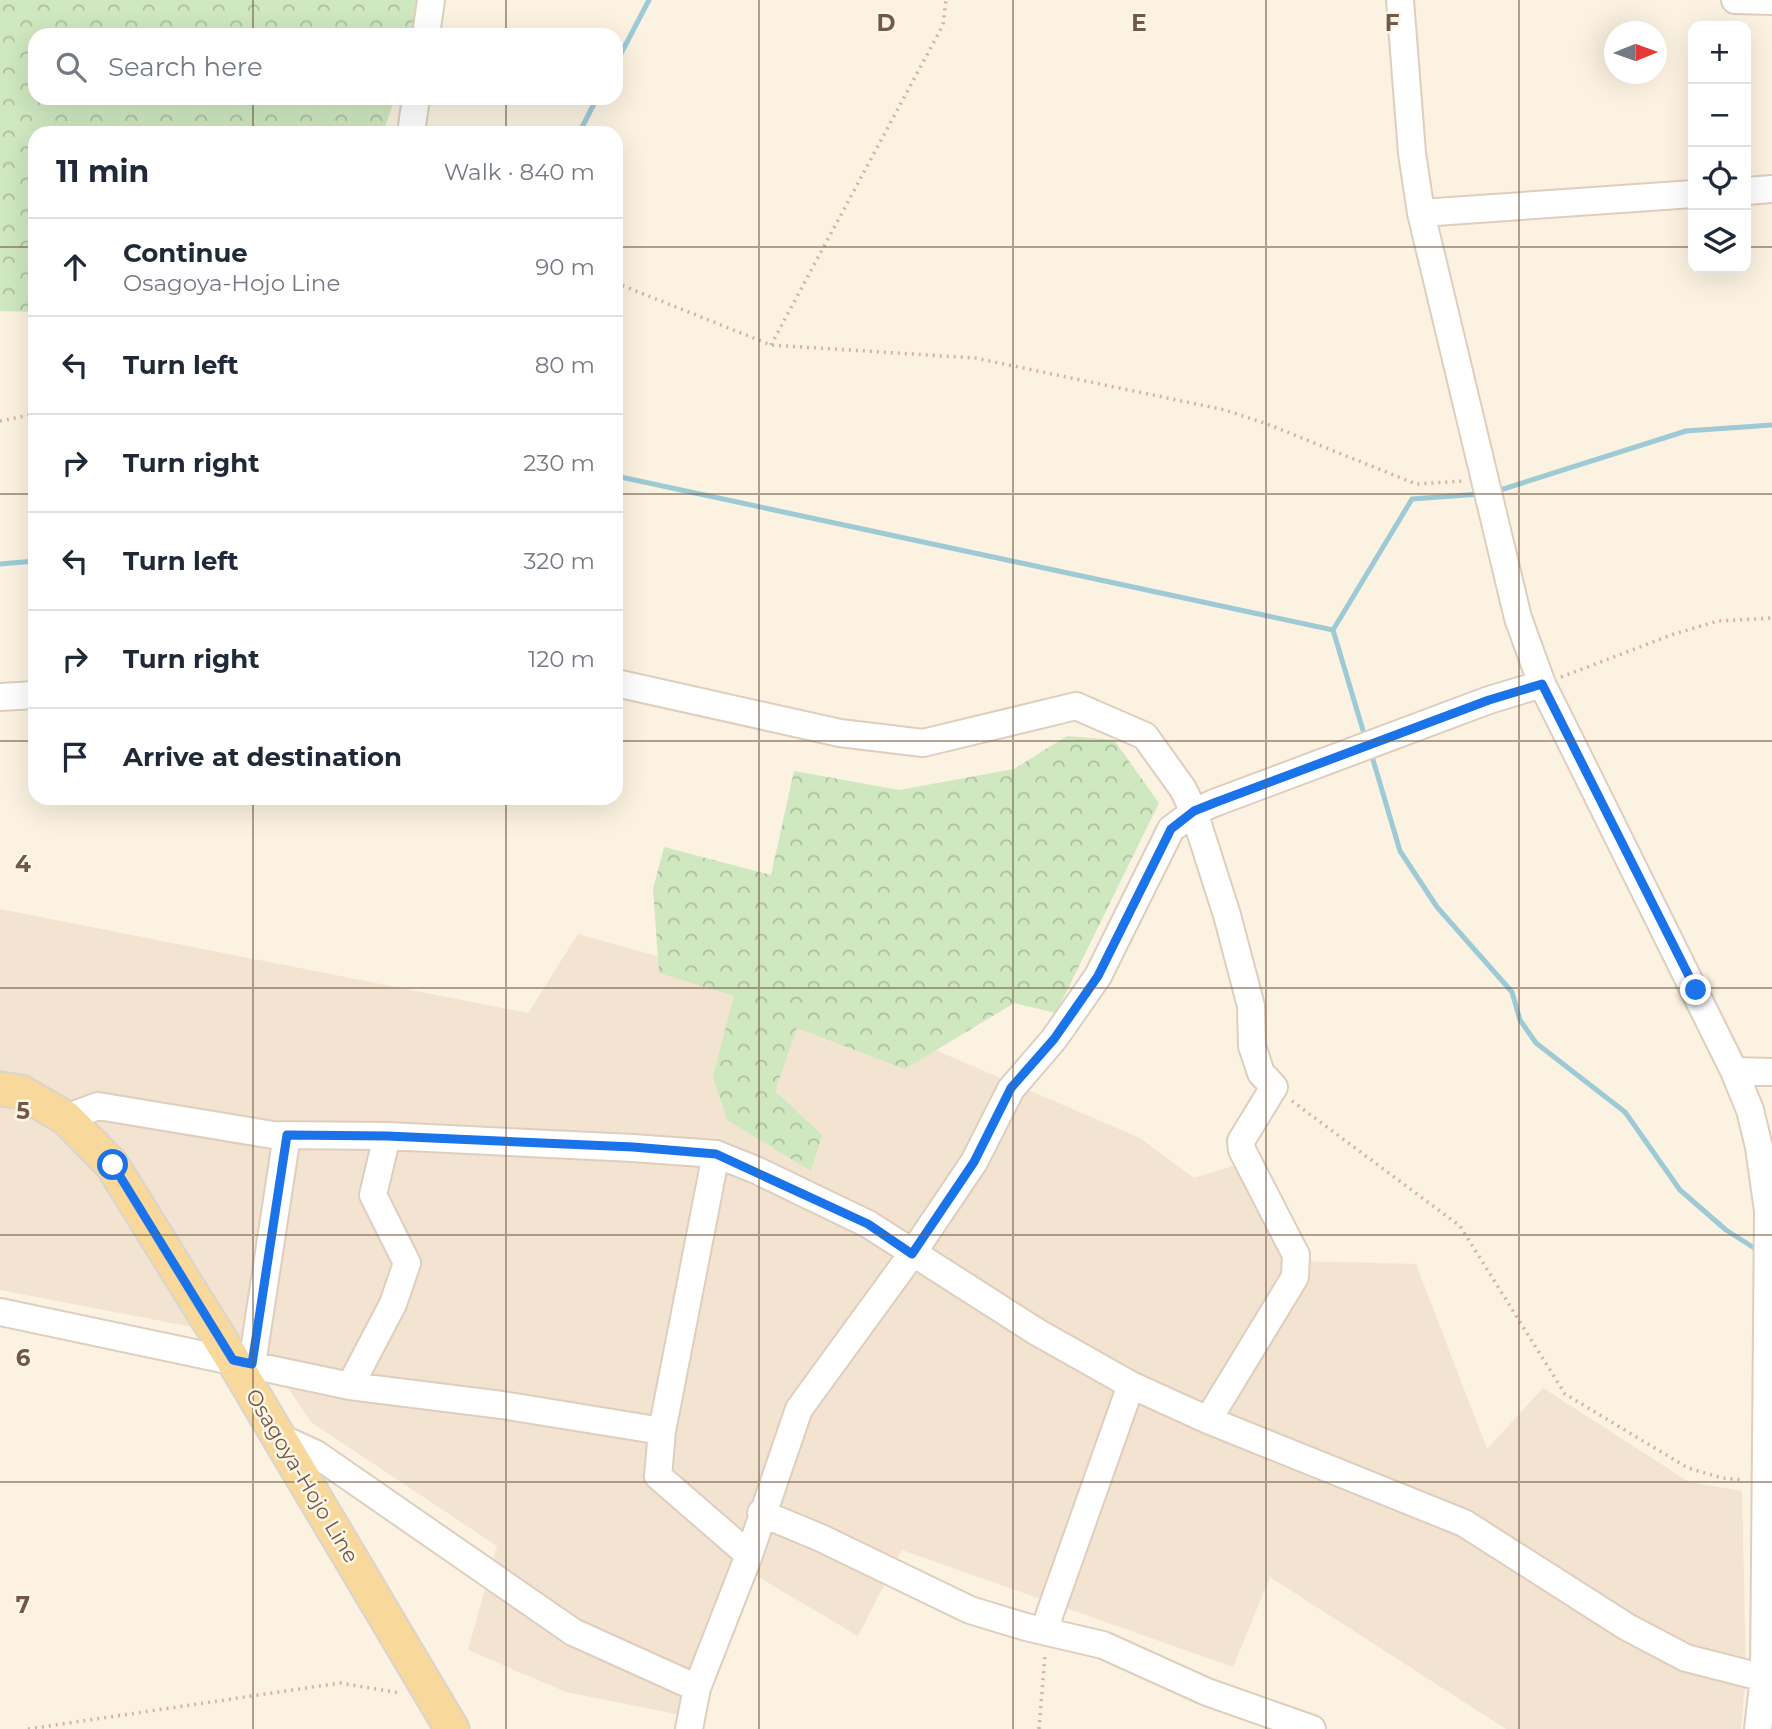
<!DOCTYPE html>
<meta charset="utf-8">
<style>
:root{--surface:#fff;--page:#f2f2f3;--text:#1f2937;--muted:#747a83;--line:#e0e1e3}
body{margin:0;font-family:Montserrat,sans-serif;background:var(--page);color:var(--text)}
.controls{position:absolute;right:21px;top:21px;display:grid;overflow:hidden;border-radius:14px;box-shadow:0 7px 28px #0002}
.controls button{width:63px;height:63px;display:grid;place-items:center;padding:0;border:0;border-bottom:2px solid var(--line);background:var(--surface);color:var(--text);font:35px sans-serif}
.compass{position:absolute;left:1604px;top:21px;width:63px;height:63px;border-radius:50%;background:var(--surface);box-shadow:0 7px 28px #0002;rotate:89deg}
.stop{position:absolute;width:21px;height:21px;margin:-16px;border:5px solid #1a73e8;border-radius:50%;background:#fff}
.stop.end{background:#1a73e8;border-color:#fff;box-shadow:0 2px 7px #0008}
.list{margin:0;padding:0;list-style:none}
h2{display:flex;justify-content:space-between;align-items:center;height:91px;margin:0;padding:0 28px;font-size:30px}
h2 small{font-size:23px;font-weight:400;color:var(--muted)}
.list li{display:grid;grid-template-columns:46px 1fr auto;gap:21px;align-items:center;box-sizing:border-box;height:98px;padding:0 28px;border-top:2px solid var(--line)}
.list b{display:block;font-size:26px;white-space:nowrap}
.list p{margin:0;font-size:23px;white-space:nowrap;color:var(--muted)}
.list em{font-size:23px;font-style:normal;color:var(--muted)}
.icon{flex:none;width:38px;height:38px;fill:none;stroke:currentColor;stroke-width:2;stroke-linecap:round;stroke-linejoin:round}
.map{position:relative;flex:none;width:1772px;height:1729px;overflow:hidden}
.search{position:absolute;background:var(--surface);box-shadow:0 7px 28px #0002;left:28px;top:28px;width:595px;height:77px;display:flex;align-items:center;gap:18px;box-sizing:border-box;padding:0 24px;border-radius:21px;color:var(--muted);font-size:26px}
.panel{position:absolute;background:var(--surface);box-shadow:0 7px 28px #0002;left:28px;top:126px;width:595px;height:679px;border-radius:21px}
.map>svg:first-child{display:block}
.residential{fill:#f2e4d0}
.forest{fill:url(#forest-crowns)}
.lines{fill:none;stroke-linecap:round;stroke-linejoin:round}
.stream{stroke:#9dcad5;stroke-width:5}
.minor-casing{stroke:#dfcebd;stroke-width:30}
.major-casing{stroke:#dad4d0;stroke-width:37}
.path{stroke:#d4b49d;stroke-width:3.5;stroke-dasharray:2 5;stroke-linecap:butt}
.minor{stroke:#fff;stroke-width:26}
.major{stroke:#f8d99b;stroke-width:33}
.route{stroke:#1a73e8;stroke-width:9}
.grid{fill:none;stroke:#715949;stroke-width:2;stroke-opacity:0.55}
.labels{text-anchor:middle;stroke-width:5;stroke-linejoin:round;paint-order:stroke}
.street-label{font-size:21px;fill:#715949;stroke:#fef6e7}
.grid-label{font-size:23px;text-anchor:middle;font-weight:bold;fill:#715949;stroke:#fef6e7;stroke-width:5;stroke-linejoin:round;paint-order:stroke}
</style>
<div class="map">
<svg width="1772" height="1729" viewBox="0 0 1772 1729">
<defs>
<pattern id="forest-crowns" width="20" height="18" patternUnits="userSpaceOnUse" patternTransform="scale(1.75)"><rect width="20" height="18" fill="#cfe8c0"/><path d="M2 6a3 3 0 1 1 6 0M12 15a3 3 0 1 1 6 0" fill="none" stroke="#acbf9e"/></pattern>
</defs>
<rect width="100%" height="100%" fill="#fbf2e1"/>
<path class="residential" d="M 0,909 L 528,1013 L 578,934 L 828,1004 L 1140,1138 L 1194,1178 L 1252,1160 L 1295,1261 L 1416,1264 L 1487,1449 L 1543,1388 L 1689,1482 L 1742,1491 L 1746,1673 L 1741,1729 L 1506,1729 L 1270,1577 L 1233,1667 L 902,1550 L 858,1636 L 752,1573 L 701,1719 L 566,1692 L 468,1650 L 497,1546 L 311,1422 L 255,1339 L 0,1290 Z"/>
<path class="forest" d="M 0,0 L 428,0 L 416,35 L 35,35 L 35,98 L 395,98 L 383,133 L 35,133 L 35,312 L 0,311 Z
M 1067,736 L 1114,740 L 1159,803 L 1056,1013 L 1014,1003 L 905,1069 L 797,1028 L 775,1091 L 822,1135 L 811,1171 L 727,1120 L 713,1076 L 734,996 L 659,973 L 653,889 L 664,847 L 771,875 L 794,771 L 899,790 L 1014,769 Z"/>
<g class="lines">
<path class="stream" d="M 616,63 L 649,0
M 579,133 L 597,98
M 616,476 L 1333,630 L 1365,737
M 1497,491 L 1686,431 L 1772,425
M 0,564 L 35,561
M 1333,630 L 1412,499 L 1480,494
M 1371,753 L 1400,851 L 1437,907 L 1512,992 L 1520,1020 L 1536,1043 L 1625,1112 L 1680,1190 L 1726,1230 L 1759,1251"/>
<g class="minor-casing">
<path id="minor" d="M 1400,0 L 1412,153 L 1421,213 L 1518,618 L 1542,684 L 1564,728 L 1734,1071 L 1750,1110 L 1759,1147 L 1768,1211 L 1764,1677 L 1758,1729
M 1735,0 L 1772,1
M 426,35 L 431,0
M 411,133 L 416,98
M 1746,191 L 1772,189
M 1421,213 L 1693,194
M 616,683 L 840,733 L 923,743 L 1076,706 L 1145,736 L 1183,789 L 1194,812 L 1227,915 L 1251,1006 L 1252,1046 L 1261,1073 L 1274,1087 L 1241,1141 L 1242,1150 L 1296,1255 L 1295,1277 L 1208,1420
M 0,697 L 35,695
M 1734,1071 L 1772,1072
M 66,1118 L 98,1106 L 273,1135 L 387,1136 L 633,1148 L 716,1154 L 756,1170 L 868,1224 L 1037,1332 L 1131,1385 L 1208,1420 L 1464,1523 L 1627,1627 L 1686,1658 L 1772,1680
M 716,1154 L 662,1431 L 658,1476 L 749,1555
M 0,1312 L 350,1386 L 502,1405 L 662,1431
M 252,1364 L 287,1135
M 350,1386 L 393,1304 L 407,1263 L 373,1195 L 387,1136
M 279,1437 L 316,1454 L 573,1632 L 697,1688
M 761,1513 L 821,1538 L 970,1610 L 1026,1627 L 1103,1645 L 1207,1692 L 1312,1729
M 1047,1632 L 1049,1616 L 1131,1385
M 689,1729 L 697,1688 L 749,1555 L 799,1409 L 912,1254 L 974,1162 L 1011,1089 L 1054,1039 L 1098,976 L 1171,829 L 1194,812 L 1214,803 L 1489,700 L 1542,684"/>
</g>
<g class="major-casing">
<path id="major" d="M 0,1089 L 21,1092 L 66,1118 L 112,1165 L 233,1360 L 452,1729"/>
</g>
<path class="path" d="M 616,283 L 771,345 L 975,358 L 1225,410 L 1267,424 L 1416,484 L 1464,481
M 771,345 L 943,25 L 946,0
M 0,421 L 35,414
M 1561,677 L 1674,634 L 1718,621 L 1772,618
M 1292,1101 L 1460,1226 L 1565,1394 L 1688,1468 L 1722,1478 L 1744,1480
M 28,1729 L 340,1683 L 400,1693
M 1039,1729 L 1045,1655"/>
<use href="#minor" class="minor"/>
<use href="#major" class="major"/>
</g>
<g class="lines">
<path class="route" d="M 113,1165 L 233,1360 L 252,1364 L 287,1135 L 387,1136 L 633,1147 L 716,1154 L 868,1224 L 912,1254 L 974,1162 L 1011,1088 L 1054,1039 L 1098,976 L 1171,829 L 1194,811 L 1214,803 L 1489,700 L 1542,684 L 1696,990"/>
</g>
<path class="grid" d="M 253,0 L 253,35M 506,0 L 506,35M 759,0 L 759,1729M 1013,0 L 1013,1729M 1266,0 L 1266,1729M 1519,0 L 1519,1729M 253,98 L 253,133M 506,98 L 506,133M 0,247 L 35,247M 616,247 L 1693,247M 1746,247 L 1772,247M 0,494 L 35,494M 616,494 L 1772,494M 0,741 L 35,741M 616,741 L 1772,741M 253,798 L 253,1729M 506,798 L 506,1729M 0,988 L 1772,988M 0,1235 L 1772,1235M 0,1482 L 1772,1482"/>
<g class="labels">
<g class="street-label">
<text transform="translate(302 1476) rotate(59)" y="7">Osagoya-Hojo Line</text>
</g>
</g>
<g class="grid-label">
<text x="886" y="31">D</text>
<text x="1139" y="31">E</text>
<text x="1392" y="31">F</text>
<text x="23" y="872">4</text>
<text x="23" y="1119">5</text>
<text x="23" y="1366">6</text>
<text x="23" y="1613">7</text>
</g>
</svg>
<div class="controls">
<button>+</button>
<button>−</button>
<button><svg class="icon" aria-label="locate" viewBox="0 0 24 24"><circle cx="12" cy="12" r="6"/><path d="M12 2v4M12 18v4M2 12h4M18 12h4"/></svg></button>
<button><svg class="icon" aria-label="layers" viewBox="0 0 24 24"><path d="M12 4l9 5-9 5-9-5zM3 14l9 5 9-5"/></svg></button>
</div>
<svg class="compass" viewBox="-18 -18 36 36"><path d="M0-13l5 13h-10z" fill="#e53935"/><path d="M0 13l5-13h-10z" fill="#747a83"/></svg>
<div class="stop" style="left:113px;top:1165px"></div>
<div class="stop end" style="left:1696px;top:990px"></div>
<div class="search"><svg class="icon" aria-label="search" viewBox="0 0 24 24"><circle cx="10" cy="10" r="6"/><path d="M15 15l6 6"/></svg>Search here</div>
<section class="panel">
<h2>11 min<small>Walk · 840 m</small></h2>
<ul class="list">
<li><svg class="icon" aria-label="ahead" viewBox="0 0 24 24"><path d="M12 20V5M6 11l6-6 6 6"/></svg><div><b>Continue</b><p>Osagoya-Hojo Line</p></div><em>90 m</em></li>
<li><svg class="icon" aria-label="left" viewBox="0 0 24 24"><path d="M17 20v-9H6M10 6l-5 5 5 5"/></svg><div><b>Turn left</b></div><em>80 m</em></li>
<li><svg class="icon" aria-label="right" viewBox="0 0 24 24"><path d="M7 20v-9h11M14 6l5 5-5 5"/></svg><div><b>Turn right</b></div><em>230 m</em></li>
<li><svg class="icon" aria-label="left" viewBox="0 0 24 24"><path d="M17 20v-9H6M10 6l-5 5 5 5"/></svg><div><b>Turn left</b></div><em>320 m</em></li>
<li><svg class="icon" aria-label="right" viewBox="0 0 24 24"><path d="M7 20v-9h11M14 6l5 5-5 5"/></svg><div><b>Turn right</b></div><em>120 m</em></li>
<li><svg class="icon" aria-label="arrive" viewBox="0 0 24 24"><path d="M6 21V4h12l-3 4 3 4H6"/></svg><div><b>Arrive at destination</b></div></li>
</ul>
</section>
</div>
